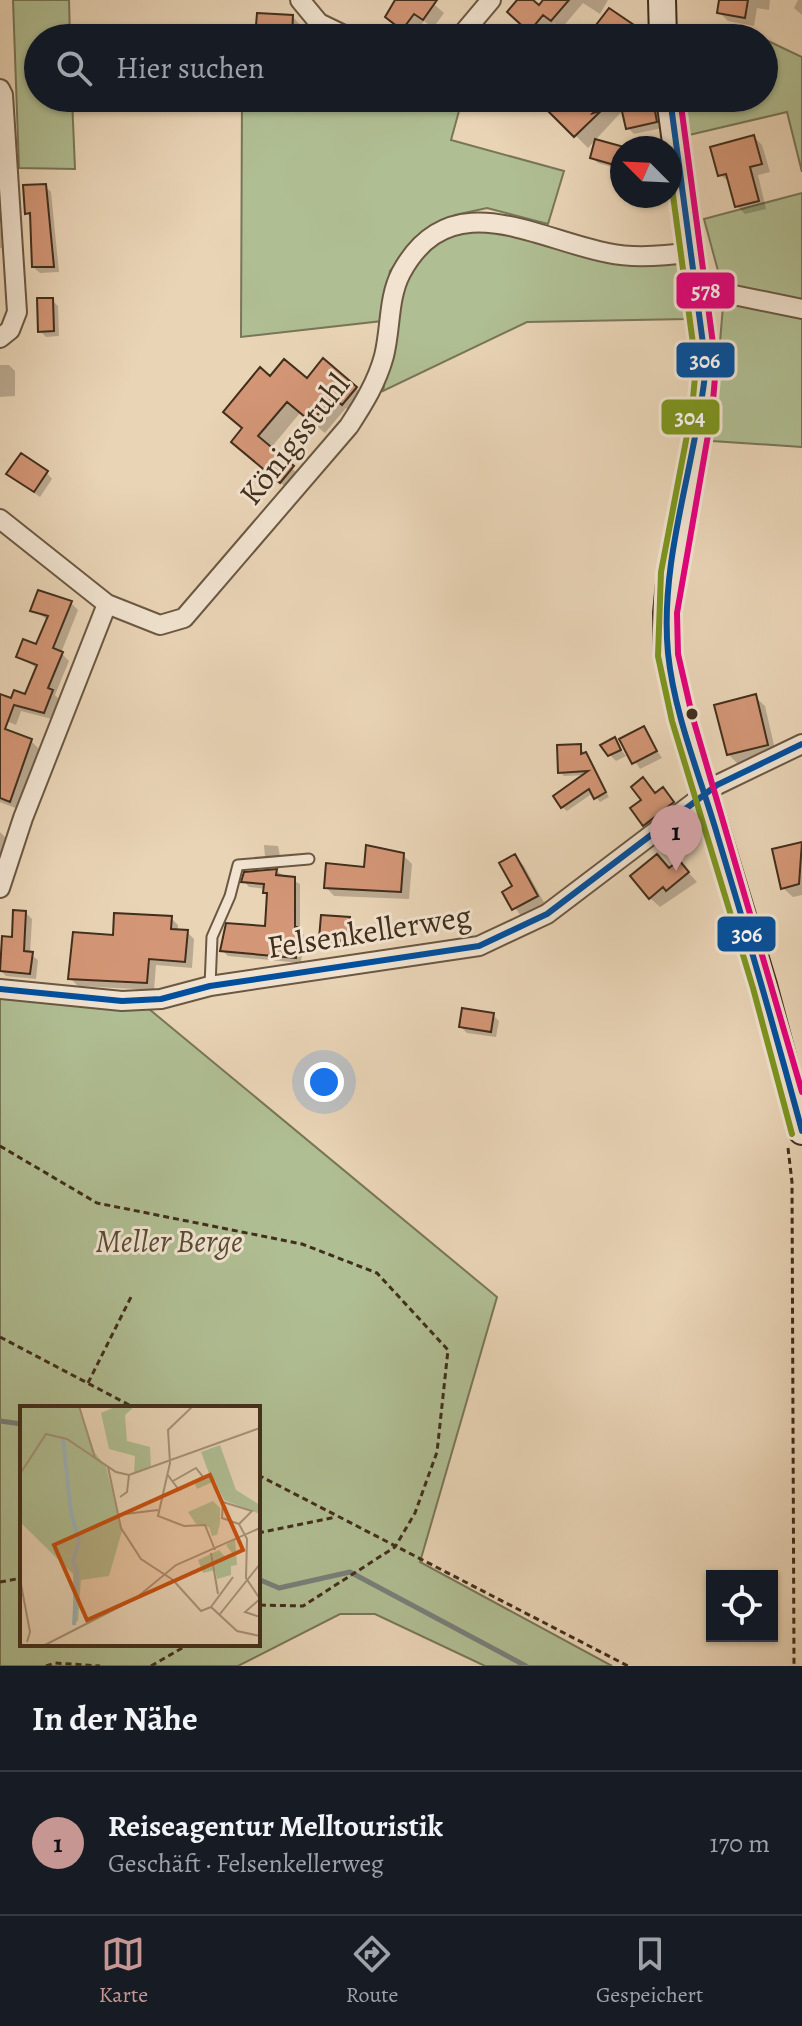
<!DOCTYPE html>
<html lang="de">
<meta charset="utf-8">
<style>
:root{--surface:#171b24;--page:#20242c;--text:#f1f3f6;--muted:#9ea1a6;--line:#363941;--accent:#c59692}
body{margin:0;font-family:Alegreya,serif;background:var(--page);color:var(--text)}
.controls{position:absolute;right:24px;bottom:24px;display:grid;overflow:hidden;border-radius:0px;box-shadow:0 2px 6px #0004}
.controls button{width:72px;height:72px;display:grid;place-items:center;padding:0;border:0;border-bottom:2px solid var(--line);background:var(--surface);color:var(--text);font:40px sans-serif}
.compass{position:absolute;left:610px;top:136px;width:72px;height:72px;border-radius:50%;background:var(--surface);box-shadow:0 2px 6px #0004;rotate:294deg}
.you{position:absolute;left:324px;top:1082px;width:28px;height:28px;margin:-20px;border:6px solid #fff;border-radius:50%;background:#1a73e8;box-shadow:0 0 0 12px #1a73e833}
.badge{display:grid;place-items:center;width:52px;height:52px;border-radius:50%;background:var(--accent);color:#111;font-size:26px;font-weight:700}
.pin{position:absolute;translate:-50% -66px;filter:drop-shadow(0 2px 4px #0008)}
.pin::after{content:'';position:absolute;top:42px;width:28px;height:24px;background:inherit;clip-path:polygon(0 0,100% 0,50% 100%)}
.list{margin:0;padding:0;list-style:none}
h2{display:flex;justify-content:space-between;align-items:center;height:104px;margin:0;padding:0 32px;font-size:34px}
h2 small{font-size:26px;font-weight:400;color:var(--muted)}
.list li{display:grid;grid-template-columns:52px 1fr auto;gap:24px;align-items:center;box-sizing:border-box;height:144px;padding:0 32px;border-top:2px solid var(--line)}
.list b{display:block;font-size:30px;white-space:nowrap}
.list p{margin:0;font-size:26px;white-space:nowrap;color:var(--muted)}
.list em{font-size:26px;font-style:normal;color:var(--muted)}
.icon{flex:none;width:44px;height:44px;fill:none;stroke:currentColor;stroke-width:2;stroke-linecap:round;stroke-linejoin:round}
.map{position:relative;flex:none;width:802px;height:1666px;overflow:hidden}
.search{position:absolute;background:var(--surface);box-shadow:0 2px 6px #0004;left:24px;right:24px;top:24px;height:88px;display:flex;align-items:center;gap:20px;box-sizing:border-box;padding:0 28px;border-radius:44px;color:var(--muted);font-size:30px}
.sheet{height:248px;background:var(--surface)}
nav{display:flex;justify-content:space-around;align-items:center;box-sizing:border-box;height:112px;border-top:2px solid var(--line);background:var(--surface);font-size:22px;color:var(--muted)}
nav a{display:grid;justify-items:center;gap:4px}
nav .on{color:var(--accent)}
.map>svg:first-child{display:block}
.green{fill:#b0be93;stroke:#787658;stroke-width:2;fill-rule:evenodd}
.shadow{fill:#0003}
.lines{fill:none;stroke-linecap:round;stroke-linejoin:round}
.stream{stroke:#797f7b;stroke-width:5}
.building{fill:#d39676;stroke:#412e1c;stroke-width:2}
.lane-casing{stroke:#6b5842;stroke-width:13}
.street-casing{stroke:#6b5842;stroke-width:22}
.secondary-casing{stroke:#412e1c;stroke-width:30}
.path{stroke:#412e1c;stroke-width:3;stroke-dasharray:6 4;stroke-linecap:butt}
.lane{stroke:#f1e3d0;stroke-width:9}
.street{stroke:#f1e3d0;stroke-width:18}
.secondary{stroke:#f1e3d0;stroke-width:26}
.bus-1-casing{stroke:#f1e3d0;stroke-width:12}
.bus-2-casing{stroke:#f1e3d0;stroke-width:12}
.bus-3-casing{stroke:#f1e3d0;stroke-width:12}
.bus-1{stroke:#004f9f;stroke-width:6}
.bus-2{stroke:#7c951e;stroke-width:6}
.bus-3{stroke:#e5007d;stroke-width:6}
.bus-dot{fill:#412e1c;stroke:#f1e3d0;stroke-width:3}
.labels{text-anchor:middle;stroke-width:6;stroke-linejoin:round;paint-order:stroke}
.street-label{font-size:32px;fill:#412e1c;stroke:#f1e3d0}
.park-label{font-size:32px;font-style:italic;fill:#574b34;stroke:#f1e3d0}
.inset-river{fill:none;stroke:#9eb5ba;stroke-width:4}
.inset-road{fill:none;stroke:#a69278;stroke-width:2}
.view{fill:#c7500f;fill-opacity:0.15;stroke:#c7500f;stroke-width:4}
.inset-edge{fill:none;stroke:#412e1c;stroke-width:4}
.line-badge{stroke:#f1e3d0;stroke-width:3}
.badge-label{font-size:22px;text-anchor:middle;font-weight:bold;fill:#fff}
</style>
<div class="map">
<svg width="802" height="1666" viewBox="0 0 802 1666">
<rect width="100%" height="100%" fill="#e9d4b6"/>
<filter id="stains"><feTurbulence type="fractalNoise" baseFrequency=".0025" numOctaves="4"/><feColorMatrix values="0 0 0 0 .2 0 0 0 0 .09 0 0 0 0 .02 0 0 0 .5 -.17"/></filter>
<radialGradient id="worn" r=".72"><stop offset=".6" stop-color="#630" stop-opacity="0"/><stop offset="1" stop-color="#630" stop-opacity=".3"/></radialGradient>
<path class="green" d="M 13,0 L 69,0 L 70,38 L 38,38 L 38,98 L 72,98 L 75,169 L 19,168 Z
M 675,27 L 752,33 L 763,38 L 676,38 Z
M 764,39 L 802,57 L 802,172 L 787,112 L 689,135 L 684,98 L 764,98 Z
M 242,98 L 458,98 L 462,100 L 451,140 L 564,171 L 548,224 L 487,208 L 455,215 L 423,232 L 390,271 L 382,321 L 241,337 Z
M 802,193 L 802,447 L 712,441 L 724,293 L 704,219 Z
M 476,226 C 525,230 570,257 619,264 C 637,266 657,262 675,261 L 681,265 L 687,319 L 527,322 L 383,391 C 398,314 388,253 476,226 Z
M 0,996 L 149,1009 L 497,1297 L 420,1562 L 612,1666 L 485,1666 L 375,1614 L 340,1614 L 238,1666 L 0,1666 ZM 22,1408 L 258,1408 L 258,1644 L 22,1644 Z"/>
<path class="shadow" d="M 399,0 L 429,0 L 444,13 L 433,28 L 424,21 L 412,38 L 387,17 Z
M 520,0 L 530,0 L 539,8 L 546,0 L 608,0 L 600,14 L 583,3 L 561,29 L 554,23 L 541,38 L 519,21 Z
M 721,0 L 770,0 L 769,10 L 757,8 L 754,26 L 728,21 L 719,12 Z
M 798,0 L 802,0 L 802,15 L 794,8 Z
M 293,17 L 302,27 L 301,38 L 257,38 Z
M 633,26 L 644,38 L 588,38 Z
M 559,98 L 621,98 L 628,104 L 624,108 L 652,102 L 658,108 L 662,128 L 634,134 L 628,128 L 624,109 L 588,148 L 547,107 Z
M 754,137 L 762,145 L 770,172 L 758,175 L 766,209 L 745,214 L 737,206 L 731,183 L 720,175 Z
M 622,149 L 622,170 L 598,163 L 592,157 Z
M 45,186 L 51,192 L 59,272 L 40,273 L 33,267 L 32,218 L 27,213 Z
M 0,220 L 2,248 L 0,248 Z
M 52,300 L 58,306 L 59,336 L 46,337 L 40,331 Z
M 0,365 L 9,365 L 15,371 L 15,396 L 0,397 Z
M 270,379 L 356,388 L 368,401 L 356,416 L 346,408 L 325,433 L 300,413 L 270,449 L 305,480 L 294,494 L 246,454 L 244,429 Z
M 47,473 L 52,479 L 40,497 L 15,480 Z
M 39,592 L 71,603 L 78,610 L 61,653 L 69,661 L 55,695 L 59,699 L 52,719 L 21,711 L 16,725 L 0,718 L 0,696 L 13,701 L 26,697 L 38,669 L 18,656 L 37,647 L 48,620 L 33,610 Z
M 755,697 L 765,706 L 776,754 L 738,764 L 728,754 Z
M 0,729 L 31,741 L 39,749 L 18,809 L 0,802 Z
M 643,729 L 662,758 L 640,769 L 622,740 Z
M 614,740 L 626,756 L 616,761 L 610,755 Z
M 580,746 L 609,797 L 600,802 L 593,793 L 567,811 L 562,807 L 586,775 L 564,776 L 560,772 Z
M 663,790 L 682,812 L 654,834 L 645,825 L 656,795 Z
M 0,832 L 6,838 L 0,855 Z
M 802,844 L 802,895 L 793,897 L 783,888 L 775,850 Z
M 264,845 L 278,846 L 280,856 L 265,857 Z
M 403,855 L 412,864 L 409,899 L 334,896 L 326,887 Z
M 515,856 L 524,866 L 546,906 L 523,919 L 505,893 L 515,887 Z
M 669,870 L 688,872 L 697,882 L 660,907 L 650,898 Z
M 276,871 L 300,884 L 300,931 L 304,935 L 301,963 L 228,956 L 222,950 L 266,928 L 269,896 L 266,889 L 249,887 L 244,881 Z
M 26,913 L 32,919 L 30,954 L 38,960 L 36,979 L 6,976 L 0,970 Z
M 171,918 L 178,925 L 178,931 L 187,932 L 194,939 L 192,968 L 156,965 L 154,990 L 78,986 L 71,979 L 115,937 Z
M 349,919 L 355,925 L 353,946 L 327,944 L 321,938 Z
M 493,1015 L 499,1021 L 496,1037 L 467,1033 L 461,1027 Z"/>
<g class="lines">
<path class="stream" d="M 0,1421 L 22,1424
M 258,1579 L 279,1588 L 350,1572 L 526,1666"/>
</g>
<path class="building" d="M 395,0 L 437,0 L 423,20 L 414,14 L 402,30 L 385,17 Z
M 517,0 L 533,0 L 539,5 L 543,0 L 569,0 L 551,21 L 543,15 L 529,32 L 507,12 Z
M 719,0 L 748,0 L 745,18 L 717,13 Z
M 609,8 L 634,25 L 624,38 L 586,38 Z
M 257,13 L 293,15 L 292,38 L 255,38 Z
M 555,98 L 609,98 L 593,113 L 601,111 L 574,137 L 544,107 Z
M 653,100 L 657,122 L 626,129 L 621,107 Z
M 754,135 L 762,164 L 750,167 L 759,201 L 735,207 L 726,174 L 718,176 L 710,147 Z
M 595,139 L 624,147 L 618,166 L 590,158 Z
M 46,184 L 54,267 L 32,267 L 30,213 L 25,214 L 23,185 Z
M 37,298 L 53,298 L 54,331 L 38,332 Z
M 323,358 L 357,387 L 342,405 L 333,397 L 311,422 L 287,402 L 258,436 L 294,466 L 280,483 L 231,442 L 242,428 L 223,412 L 260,367 L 270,376 L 284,359 L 307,378 Z
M 21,453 L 48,471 L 34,492 L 6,474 Z
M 38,590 L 72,601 L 53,648 L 63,652 L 48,688 L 53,690 L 44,713 L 14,705 L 5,729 L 32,739 L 10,802 L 0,798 L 0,694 L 11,698 L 14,690 L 25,694 L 37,665 L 16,657 L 23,639 L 36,644 L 48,616 L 30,611 Z
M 756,694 L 768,745 L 727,755 L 714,705 Z
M 644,726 L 657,751 L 632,764 L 619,739 Z
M 615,737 L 621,750 L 608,756 L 600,745 Z
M 581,744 L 581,754 L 586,752 L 606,792 L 594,799 L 589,789 L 561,808 L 553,796 L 588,771 L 558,773 L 557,745 Z
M 643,777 L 655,793 L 663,787 L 674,802 L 643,826 L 630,808 L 641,800 L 631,787 Z
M 802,842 L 799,884 L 781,889 L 772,849 Z
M 366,845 L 404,853 L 401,892 L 324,888 L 326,863 L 364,867 Z
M 515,854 L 538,896 L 512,910 L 502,892 L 512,886 L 499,863 Z
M 657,854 L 669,868 L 679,860 L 689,872 L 666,891 L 663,887 L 649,899 L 630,876 Z
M 277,869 L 276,875 L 295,877 L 295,927 L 299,927 L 296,958 L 220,951 L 226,923 L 265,926 L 267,893 L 263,893 L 264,884 L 241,882 L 244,872 Z
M 13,910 L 26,911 L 24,951 L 33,952 L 30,974 L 0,971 L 2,936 L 12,937 Z
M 114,913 L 172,916 L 171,929 L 188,930 L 185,962 L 149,959 L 147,983 L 68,979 L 73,932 L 113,935 Z
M 321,915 L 350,917 L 348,941 L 319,939 Z
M 462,1008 L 494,1013 L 491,1032 L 459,1027 Z"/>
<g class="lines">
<g class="lane-casing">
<path id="lane" d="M 210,986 L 212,937 L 230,896 L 238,865 L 309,859"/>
</g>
<g class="street-casing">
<path id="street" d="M 300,0 L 319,23 L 350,38
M 459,38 L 491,0
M 0,89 L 3,95 L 17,312 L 10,330 L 0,338
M 698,292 L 724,293 L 802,309
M 0,519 L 107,604 L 160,625 L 184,618 L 349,426 C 364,403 377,382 384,356 C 391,328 388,298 401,273 C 450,182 535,239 608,253 C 635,259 665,256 692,252
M 0,888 L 23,818 L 107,604
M 0,989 L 122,1001 L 161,999 L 210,986 L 479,946 L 547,914 L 717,785 L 802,744"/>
</g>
<g class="secondary-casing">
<path id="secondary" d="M 662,0 L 663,38
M 670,98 L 706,366 L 702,410 L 671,573 L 667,613 L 668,655 L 682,718 L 763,985 L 802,1131"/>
</g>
<path class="path" d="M 0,1146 L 97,1203 L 302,1244 L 377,1273 L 448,1350 L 437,1452 L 415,1513 L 395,1547 L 303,1606 L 258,1605
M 788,1148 L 792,1182 L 794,1666
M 0,1337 L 135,1408
M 88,1383 L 132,1295
M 258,1475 L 628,1666
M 258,1533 L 336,1517
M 0,1582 L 22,1578
M 46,1666 L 55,1663 L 100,1666
M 151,1666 L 189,1644"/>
<use href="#lane" class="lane"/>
<use href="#street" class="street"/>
<use href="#secondary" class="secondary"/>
<g class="bus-1-casing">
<path id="bus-1" d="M 670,98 L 706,366 C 697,461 659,558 668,653 C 674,714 700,776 717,834 C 747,933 775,1031 802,1131
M 0,989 L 122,1001 L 161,999 L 210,986 L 479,946 L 547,914 L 717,785 L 802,744"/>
</g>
<g class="bus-2-casing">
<path id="bus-2" d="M 670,173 L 696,366 L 692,409 L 661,572 L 658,656 L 672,721 L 753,988 L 792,1134"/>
</g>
<g class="bus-3-casing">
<path id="bus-3" d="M 680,98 L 716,366 L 712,412 L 677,613 L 678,654 L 692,715 L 802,1092"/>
</g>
<use href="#bus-1" class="bus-1"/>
<use href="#bus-2" class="bus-2"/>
<use href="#bus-3" class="bus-3"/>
</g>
<circle class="bus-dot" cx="692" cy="714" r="7"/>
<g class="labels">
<g class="street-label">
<text transform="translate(294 439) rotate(-52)" y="11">Königsstuhl</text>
<text transform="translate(369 931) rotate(-9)" y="11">Felsenkellerweg</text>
</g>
<g class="park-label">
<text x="169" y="1252">Meller Berge</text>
</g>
</g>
<g transform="translate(20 1406)">
<rect width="240" height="240" fill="#e9d4b6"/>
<path d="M 0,0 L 59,0 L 75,47 L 86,61 L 102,125 L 89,170 L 61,174 L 58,215 L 53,217 L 53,168 L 0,116 ZM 97,0 L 115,0 L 105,9 L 107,35 L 130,41 L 131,62 L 114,67 L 115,50 L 89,43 L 81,7 ZM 200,39 L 216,84 L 240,99 L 240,108 L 204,94 L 195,75 L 177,83 L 175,78 L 190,70 L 181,46 ZM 193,95 L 200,102 L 200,117 L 197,129 L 192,130 L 189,121 L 176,118 L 168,106 ZM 215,133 L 217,159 L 211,160 L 211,169 L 197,173 L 195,164 L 183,167 L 178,154 L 199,144 L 206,152 L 212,147 L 206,139 Z" fill="#b0be93"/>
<path class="inset-river" d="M 43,33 L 51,107 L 59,135 L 53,155 L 57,167 L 54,219"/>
<path class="inset-road" d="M 59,0 L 75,52M 173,0 L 148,24 L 150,57 L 138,110 L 164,120 L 185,119 L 195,144M 88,61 L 101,122 L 121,153 L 153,174 L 181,205 L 191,201 L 217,225 L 240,230M 0,68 L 26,28 L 47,33 L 96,66 L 109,69 L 240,22M 147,68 L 159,84 L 183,71 L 176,62 L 153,75M 100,91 L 107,86 L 109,69M 97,109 L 138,104M 219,118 L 202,112 L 203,96 L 232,105 L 219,118 L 227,133 L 226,172 L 240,193M 191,147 L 198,188M 0,173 L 10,226 L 7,236M 240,193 L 225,206 L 240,211M 191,201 L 213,171M 200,208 L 240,158M 23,240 L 115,193 L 156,159 L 240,122"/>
<path class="view" d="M 190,69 L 223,144 L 67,214 L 34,139 Z"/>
<rect width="240" height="240" class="inset-edge"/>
</g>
<g class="line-badge">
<rect x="675" y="271" width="61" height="39" rx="8" fill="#e5007d"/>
<rect x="675" y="341" width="61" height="38" rx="8" fill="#004f9f"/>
<rect x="660" y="398" width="61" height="38" rx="8" fill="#7c951e"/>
<rect x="716" y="915" width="61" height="38" rx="8" fill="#004f9f"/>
</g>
<g class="badge-label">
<text x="706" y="298">578</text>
<text x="705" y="368">306</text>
<text x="690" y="425">304</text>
<text x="747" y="942">306</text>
</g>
<rect width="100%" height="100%" filter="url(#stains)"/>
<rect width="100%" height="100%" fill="url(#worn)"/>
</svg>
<div class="controls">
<button><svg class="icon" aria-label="locate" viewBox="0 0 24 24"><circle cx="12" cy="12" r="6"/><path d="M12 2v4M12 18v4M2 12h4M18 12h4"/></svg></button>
</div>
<svg class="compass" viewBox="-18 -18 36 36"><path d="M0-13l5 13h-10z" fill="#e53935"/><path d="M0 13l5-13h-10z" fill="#9ea1a6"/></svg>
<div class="you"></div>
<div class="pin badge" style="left:676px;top:871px">1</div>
<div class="search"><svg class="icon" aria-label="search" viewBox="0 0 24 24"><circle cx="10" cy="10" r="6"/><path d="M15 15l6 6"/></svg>Hier suchen</div>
</div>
<section class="sheet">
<h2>In der Nähe<small></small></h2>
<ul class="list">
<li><span class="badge">1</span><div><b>Reiseagentur Melltouristik</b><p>Geschäft · Felsenkellerweg</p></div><em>170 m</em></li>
</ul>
</section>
<nav>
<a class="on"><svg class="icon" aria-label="map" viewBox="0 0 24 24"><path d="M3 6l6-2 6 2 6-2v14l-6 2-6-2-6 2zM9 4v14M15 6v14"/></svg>Karte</a>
<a><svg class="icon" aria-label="directions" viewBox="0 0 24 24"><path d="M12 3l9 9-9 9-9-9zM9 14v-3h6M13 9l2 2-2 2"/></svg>Route</a>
<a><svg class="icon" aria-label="saved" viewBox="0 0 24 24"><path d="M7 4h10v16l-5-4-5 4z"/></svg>Gespeichert</a>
</nav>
